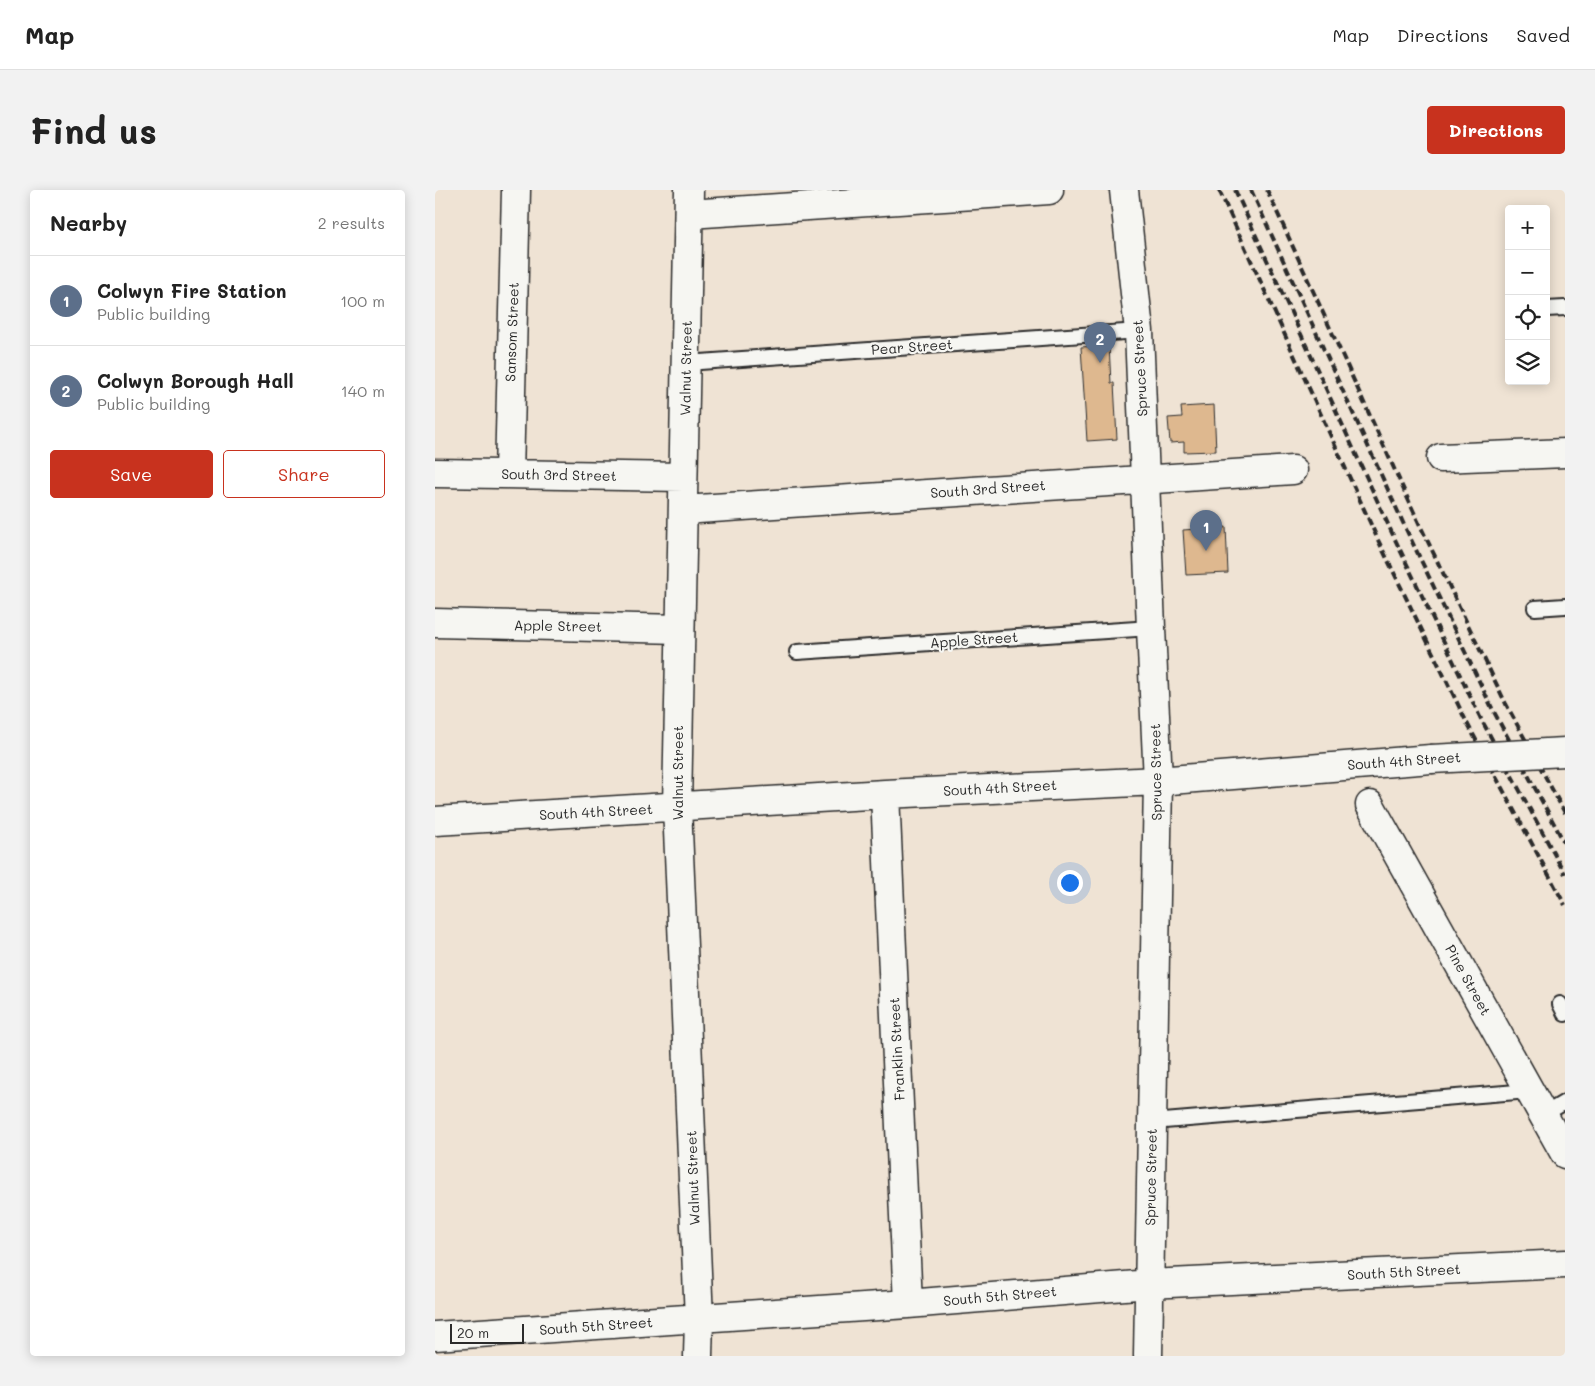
<!DOCTYPE html>
<meta charset="utf-8">
<style>
:root{--surface:#fff;--page:#f2f2f2;--text:#222;--muted:#767676;--line:#e0e0e0;--accent:#c8321e}
body{margin:0;font-family:Mali,sans-serif;background:var(--page);color:var(--text)}
.controls{position:absolute;right:15px;top:15px;display:grid;overflow:hidden;border-radius:5px;box-shadow:0 2px 12px #0003}
.controls button{width:45px;height:45px;display:grid;place-items:center;padding:0;border:0;border-bottom:1px solid var(--line);background:var(--surface);color:var(--text);font:25px sans-serif}
.scale{position:absolute;left:15px;bottom:12px;width:74px;box-sizing:border-box;padding-left:5px;border:2px solid #2b2b2b;border-top:0;font-size:14px;line-height:18px;white-space:nowrap;color:#2b2b2b;-webkit-text-stroke:4px #f6f6f2;paint-order:stroke}
.you{position:absolute;left:634px;top:692px;width:18px;height:18px;margin:-12px;border:4px solid #fff;border-radius:50%;background:#1a73e8;box-shadow:0 0 0 8px #1a73e833}
.badge{display:grid;place-items:center;width:32px;height:32px;border-radius:50%;background:var(--accent);color:#fff;font-size:16px;font-weight:700}
.pin{position:absolute;translate:-50% -41px;filter:drop-shadow(0 1px 2px #0008)}
.pin::after{content:'';position:absolute;top:26px;width:18px;height:15px;background:inherit;clip-path:polygon(0 0,100% 0,50% 100%)}
.list{margin:0;padding:0;list-style:none}
h2{display:flex;justify-content:space-between;align-items:center;height:65px;margin:0;padding:0 20px;font-size:21px}
h2 small{font-size:16px;font-weight:400;color:var(--muted)}
.list li{display:grid;grid-template-columns:32px 1fr auto;gap:15px;align-items:center;box-sizing:border-box;height:90px;padding:0 20px;border-top:1px solid var(--line)}
.list b{display:block;font-size:19px;white-space:nowrap}
.list p{margin:0;font-size:16px;white-space:nowrap;color:var(--muted)}
.list em{font-size:16px;font-style:normal;color:var(--muted)}
.actions{display:flex;gap:10px;padding:15px 20px}
.actions a{flex:1;padding:11px 0;border:1px solid var(--accent);border-radius:5px;text-align:center;font-size:18px;color:var(--accent)}
.actions .main{background:var(--accent);color:#fff}
.icon{flex:none;width:28px;height:28px;fill:none;stroke:currentColor;stroke-width:2;stroke-linecap:round;stroke-linejoin:round}
.map{position:relative;flex:none;width:1130px;height:1166px;overflow:hidden;border-radius:5px}
header{display:flex;align-items:center;gap:30px;box-sizing:border-box;height:70px;padding:0 25px;background:var(--surface);border-bottom:1px solid var(--line)}
header strong{font-size:24px}
nav{display:flex;gap:28px;margin-inline-start:auto;font-size:18px}
.intro{display:flex;align-items:center;justify-content:space-between;box-sizing:border-box;height:120px;padding:0 30px}
h1{margin:0;font-size:35px}
.button{padding:12px 22px;border-radius:5px;background:var(--accent);color:#fff;font-size:18px;font-weight:700}
main{display:flex;gap:30px;padding:0 30px}
aside{flex:1;background:var(--surface);border-radius:5px;box-shadow:0 2px 12px #0003}
.map>svg:first-child{display:block}
.building{fill:#deb88f;stroke:#2b2b2b}
.lines{fill:none;stroke-linecap:round;stroke-linejoin:round}
.service-casing{stroke:#2b2b2b;stroke-width:18}
.minor-casing{stroke:#2b2b2b;stroke-width:31}
.service{stroke:#f6f6f2;stroke-width:14}
.minor{stroke:#f6f6f2;stroke-width:28}
.rail{stroke:#2b2b2b;stroke-width:4;stroke-dasharray:8 4;stroke-linecap:butt}
.minor-bridge-casing{stroke:#2b2b2b;stroke-width:31;stroke-linecap:butt}
.minor-bridge{stroke:#f6f6f2;stroke-width:28}
.labels{text-anchor:middle;stroke-width:4.5;stroke-linejoin:round;paint-order:stroke}
.street-label{font-size:14px;fill:#2b2b2b;stroke:#f6f6f2}
</style>
<header>
<strong>Map</strong>
<nav><a>Map</a><a>Directions</a><a>Saved</a></nav>
</header>
<div class="intro"><h1>Find us</h1><a class="button">Directions</a></div>
<main>
<aside>
<h2>Nearby<small>2 results</small></h2>
<ul class="list">
<li><span class="badge" style="background:#5c6f8a">1</span><div><b>Colwyn Fire Station</b><p>Public building</p></div><em>100 m</em></li>
<li><span class="badge" style="background:#5c6f8a">2</span><div><b>Colwyn Borough Hall</b><p>Public building</p></div><em>140 m</em></li>
</ul>
<div class="actions"><a class="main">Save</a><a>Share</a></div>
</aside>
<div class="map">
<svg width="1130" height="1166" viewBox="0 0 1130 1166">
<rect width="100%" height="100%" fill="#efe3d4"/>
<filter id="ink" filterUnits="userSpaceOnUse"><feTurbulence type="fractalNoise" baseFrequency=".02" numOctaves="2"/><feDisplacementMap in="SourceGraphic" scale="10" xChannelSelector="R" yChannelSelector="G"/><feConvolveMatrix kernelMatrix="1 2 1 2 8 2 1 2 1" color-interpolation-filters="sRGB"/></filter>
<g filter="url(#ink)">
<path class="building" d="M 674,155 L 676,193 L 679,193 L 682,249 L 652,251 L 646,157 Z
M 779,215 L 781,261 L 749,262 L 749,252 L 735,253 L 733,228 L 747,227 L 746,217 Z
M 791,337 L 793,383 L 751,385 L 748,340 Z"/>
<g class="lines">
<g class="service-casing">
<path id="service" d="M 1111,119 L 1130,118
M 251,173 L 704,141
M 1100,418 L 1130,416
M 362,462 L 716,438
M 1125,814 L 1130,824
M 1108,925 L 1130,912
M 717,932 L 1094,901"/>
</g>
<g class="minor-casing">
<path id="minor" d="M 254,0 L 242,617 L 264,1129 L 263,1166
M 689,0 L 704,141 L 716,438 L 723,591 L 713,1166
M 254,24 L 614,0
M 1006,268 L 1130,263
M 0,283 L 248,287
M 74,284 L 81,0
M 248,320 L 858,280
M 0,433 L 245,439
M 450,604 L 473,1114
M 935,615 L 1130,964
M 0,631 L 450,604 L 723,591 L 996,569
M 0,1146 L 473,1114 L 714,1094 L 1130,1074"/>
</g>
<use href="#service" class="service"/>
<use href="#minor" class="minor"/>
<path class="rail" d="M 784,0 L 943,350 L 1032,533 L 1130,715
M 800,0 L 957,343 L 1045,527 L 1130,684
M 816,0 L 970,337 L 1058,520 L 1130,654
M 832,0 L 983,331 L 1071,514 L 1130,623"/>
<g class="minor-bridge-casing">
<path id="minor-bridge" d="M 996,569 L 1130,562"/>
</g>
<use href="#minor-bridge" class="minor-bridge"/>
</g>
</g>
<g class="labels">
<g class="street-label">
<text transform="translate(77 142) rotate(-88)" y="5">Sansom Street</text>
<text transform="translate(477 157) rotate(-4)" y="5">Pear Street</text>
<text transform="translate(251 178) rotate(-89)" y="5">Walnut Street</text>
<text transform="translate(705 178) rotate(-93)" y="5">Spruce Street</text>
<text transform="translate(124 285) rotate(1)" y="5">South 3rd Street</text>
<text transform="translate(553 299) rotate(-4)" y="5">South 3rd Street</text>
<text transform="translate(123 436) rotate(1)" y="5">Apple Street</text>
<text transform="translate(539 450) rotate(-4)" y="5">Apple Street</text>
<text transform="translate(969 571) rotate(-4)" y="5">South 4th Street</text>
<text transform="translate(721 582) rotate(-91)" y="5">Spruce Street</text>
<text transform="translate(243 583) rotate(-90)" y="5">Walnut Street</text>
<text transform="translate(565 598) rotate(-3)" y="5">South 4th Street</text>
<text transform="translate(161 622) rotate(-3)" y="5">South 4th Street</text>
<text transform="translate(1033 790) rotate(61)" y="5">Pine Street</text>
<text transform="translate(462 859) rotate(-93)" y="5">Franklin Street</text>
<text transform="translate(716 987) rotate(-89)" y="5">Spruce Street</text>
<text transform="translate(258 988) rotate(-92)" y="5">Walnut Street</text>
<text transform="translate(969 1082) rotate(-3)" y="5">South 5th Street</text>
<text transform="translate(565 1106) rotate(-5)" y="5">South 5th Street</text>
<text transform="translate(161 1136) rotate(-4)" y="5">South 5th Street</text>
</g>
</g>
</svg>
<div class="controls">
<button>+</button>
<button>−</button>
<button><svg class="icon" aria-label="locate" viewBox="0 0 24 24"><circle cx="12" cy="12" r="6"/><path d="M12 2v4M12 18v4M2 12h4M18 12h4"/></svg></button>
<button><svg class="icon" aria-label="layers" viewBox="0 0 24 24"><path d="M12 4l9 5-9 5-9-5zM3 14l9 5 9-5"/></svg></button>
</div>
<div class="scale">20 m</div>
<div class="you"></div>
<div class="pin badge" style="left:771px;top:361px;background:#5c6f8a">1</div>
<div class="pin badge" style="left:665px;top:173px;background:#5c6f8a">2</div>
</div>
</main>
